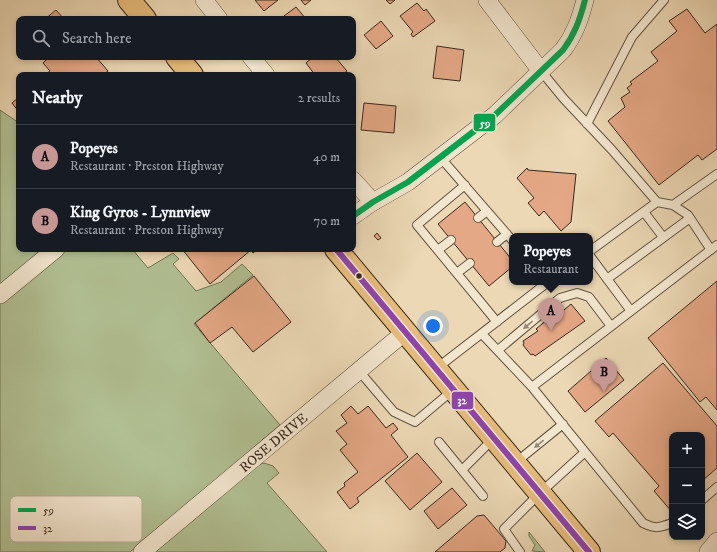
<!DOCTYPE html>
<meta charset="utf-8">
<style>
:root{--surface:#171b24;--page:#242831;--text:#f1f3f6;--muted:#9ea1a6;--line:#363941;--accent:#c59692}
body{margin:0;font-family:"IM FELL DW Pica",serif;background:var(--page);color:var(--text)}
.controls{position:absolute;right:12px;bottom:12px;display:grid;overflow:hidden;border-radius:8px;box-shadow:0 2px 6px #0003}
.controls button{width:36px;height:36px;display:grid;place-items:center;padding:0;border:0;border-bottom:1px solid var(--line);background:var(--surface);color:var(--text);font:20px sans-serif}
.you{position:absolute;left:433px;top:326px;width:14px;height:14px;margin:-10px;border:3px solid #fff;border-radius:50%;background:#1a73e8;box-shadow:0 0 0 6px #1a73e833}
.badge{display:grid;place-items:center;width:26px;height:26px;border-radius:50%;background:var(--accent);color:#111;font-size:13px;font-weight:700}
.pin{position:absolute;translate:-50% -33px;filter:drop-shadow(0 1px 2px #0008)}
.pin::after{content:'';position:absolute;top:21px;width:14px;height:12px;background:inherit;clip-path:polygon(0 0,100% 0,50% 100%)}
.popup{position:absolute;left:509px;top:233px;width:84px;height:52px;box-sizing:border-box;display:grid;place-content:center;border-radius:8px;background:var(--surface);filter:drop-shadow(0 1px 3px #0005);font-size:13px;white-space:nowrap;color:var(--muted)}
.popup b{font-size:15px;color:var(--text)}
.popup::after{content:'';position:absolute;left:50%;top:100%;margin-left:-8px;border:8px solid transparent;border-top-color:var(--surface)}
.list{margin:0;padding:0;list-style:none}
h2{display:flex;justify-content:space-between;align-items:center;height:52px;margin:0;padding:0 16px;font-size:17px}
h2 small{font-size:13px;font-weight:400;color:var(--muted)}
.list li{display:grid;grid-template-columns:26px 1fr auto;gap:12px;align-items:center;box-sizing:border-box;height:64px;padding:0 16px;border-top:1px solid var(--line)}
.list b{display:block;font-size:15px;white-space:nowrap}
.list p{margin:0;font-size:13px;white-space:nowrap;color:var(--muted)}
.list em{font-size:13px;font-style:normal;color:var(--muted)}
.icon{flex:none;width:22px;height:22px;fill:none;stroke:currentColor;stroke-width:2;stroke-linecap:round;stroke-linejoin:round}
.map{position:relative;flex:none;width:717px;height:552px;overflow:hidden}
.search{position:absolute;background:var(--surface);box-shadow:0 2px 6px #0003;left:16px;top:16px;width:340px;height:44px;display:flex;align-items:center;gap:10px;box-sizing:border-box;padding:0 14px;border-radius:8px;color:var(--muted);font-size:15px}
.panel{position:absolute;background:var(--surface);box-shadow:0 2px 6px #0003;left:16px;top:72px;width:340px;height:180px;border-radius:8px}
.map>svg:first-child{display:block}
.green{fill:#b1c093;stroke:#727458}
.building{fill:#e5a886;stroke:#34281c}
.lines{fill:none;stroke-linecap:round;stroke-linejoin:round}
.service-casing{stroke:#625442;stroke-width:10}
.minor-casing{stroke:#625442;stroke-width:18}
.primary-casing{stroke:#34281c;stroke-width:24}
.service{stroke:#f3e6cf;stroke-width:8}
.minor{stroke:#f3e6cf;stroke-width:17}
.primary{stroke:#e6bc7a;stroke-width:22}
.bus-1-casing{stroke:#f3e6cf;stroke-width:9}
.bus-2-casing{stroke:#f3e6cf;stroke-width:9}
.bus-1{stroke:#00a651;stroke-width:6}
.bus-2{stroke:#8e44ad;stroke-width:6}
.oneway{fill:#948776}
.bus-dot{fill:#34281c;stroke:#f3e6cf;stroke-width:1.5}
.labels{text-anchor:middle;stroke-width:3;stroke-linejoin:round;paint-order:stroke}
.street-label{font-size:14px;fill:#34281c;stroke:#f3e6cf}
.key{fill:#f3e6cf;stroke:#baad99;stroke-width:1}
.key-label{font-size:11px;fill:#34281c}
.line-badge{stroke:#f3e6cf;stroke-width:1.5}
.badge-label{font-size:11px;text-anchor:middle;font-weight:bold;fill:#fff}
</style>
<div class="map">
<svg width="717" height="552" viewBox="0 0 717 552">
<rect width="100%" height="100%" fill="#ecd8b5"/>
<filter id="stains"><feTurbulence type="fractalNoise" baseFrequency=".005" numOctaves="4"/><feColorMatrix values="0 0 0 0 .2 0 0 0 0 .09 0 0 0 0 .02 0 0 0 .5 -.17"/></filter>
<radialGradient id="worn" r=".72"><stop offset=".6" stop-color="#630" stop-opacity="0"/><stop offset="1" stop-color="#630" stop-opacity=".3"/></radialGradient>
<path class="green" d="M 0,110 L 19,123 L 19,249 L 42,249 L 0,285 Z
M 68,249 L 132,249 L 148,268 L 173,253 L 179,259 L 173,264 L 196,291 L 221,282 L 242,264 L 253,275 L 194,324 L 280,425 L 130,552 L 0,552 L 0,303 Z
M 264,463 L 273,466 L 279,473 L 267,483 L 327,552 L 152,552 L 258,465 Z
M 529,532 L 545,552 L 532,551 L 535,545 L 529,536 Z"/>
<path class="building" d="M 255,0 L 278,0 L 264,11 Z
M 301,0 L 311,0 L 305,5 Z
M 386,0 L 395,0 L 390,4 Z
M 417,3 L 424,11 L 426,9 L 435,21 L 413,37 L 411,34 L 413,32 L 400,16 Z
M 296,7 L 306,19 L 280,19 Z
M 687,9 L 705,33 L 717,24 L 717,149 L 702,160 L 698,155 L 659,185 L 608,121 L 625,107 L 621,98 L 630,92 L 627,88 L 632,84 L 630,82 L 658,61 L 651,52 L 677,31 L 669,21 Z
M 56,10 L 64,19 L 45,19 Z
M 381,21 L 393,36 L 376,49 L 364,35 Z
M 437,46 L 464,50 L 460,81 L 433,78 Z
M 43,57 L 96,57 L 108,71 L 103,75 L 45,75 L 50,71 L 43,63 L 46,60 Z
M 313,57 L 335,57 L 347,71 L 342,75 L 315,75 L 306,63 Z
M 19,97 L 19,112 L 12,103 Z
M 364,103 L 396,106 L 394,133 L 361,130 Z
M 527,168 L 528,170 L 576,174 L 571,222 L 561,231 L 544,211 L 539,216 L 528,203 L 534,198 L 517,178 Z
M 465,202 L 512,260 L 512,267 L 489,286 L 438,224 Z
M 377,233 L 381,238 L 378,240 L 374,236 Z
M 182,249 L 258,249 L 253,253 L 251,250 L 210,284 Z
M 254,276 L 291,322 L 253,352 L 232,327 L 210,343 L 195,323 Z
M 717,281 L 717,410 L 706,397 L 700,402 L 648,338 Z
M 571,304 L 585,321 L 535,356 L 533,354 L 531,355 L 523,345 L 524,343 L 523,341 L 538,331 L 536,329 L 549,318 L 551,321 Z
M 606,358 L 624,380 L 585,412 L 568,391 Z
M 663,363 L 717,426 L 717,468 L 702,481 L 702,435 L 672,435 L 672,512 L 654,491 L 659,486 L 613,433 L 609,437 L 595,421 Z
M 351,406 L 358,414 L 368,406 L 386,428 L 393,423 L 398,429 L 391,435 L 408,457 L 357,498 L 359,502 L 350,509 L 337,492 L 345,486 L 344,483 L 358,472 L 340,450 L 347,444 L 336,431 L 347,423 L 341,415 Z
M 417,453 L 442,482 L 410,510 L 385,481 Z
M 452,488 L 467,505 L 438,529 L 424,511 Z
M 484,515 L 506,541 L 505,548 L 500,552 L 435,552 L 477,516 Z"/>
<g class="lines">
<g class="service-casing">
<path id="service" d="M 541,71 L 564,99 L 612,150 L 657,202 L 590,251
M 587,124 L 632,37 L 664,0
M 440,157 L 512,240
M 465,185 L 417,225 L 497,322
M 657,202 L 673,205 L 688,215 L 711,250
M 673,205 L 717,174
M 644,212 L 663,237
M 478,218 L 487,211
M 497,242 L 507,234
M 438,250 L 451,240
M 590,256 L 631,311
M 457,273 L 470,263
M 607,279 L 690,218
M 482,334 L 532,387
M 498,350 L 560,298 L 577,293 L 589,297 L 611,326
M 437,368 L 548,282
M 359,371 L 394,412 L 415,422 L 453,390
M 439,442 L 483,496
M 515,463 L 563,424
M 462,470 L 493,439
M 702,500 L 717,487
M 672,523 C 659,528 655,529 643,523 L 532,387 L 717,245
M 520,552 L 504,529 L 539,494 L 585,452"/>
</g>
<g class="minor-casing">
<g id="minor">
<path d="M 204,0 L 219,19"/>
<path d="M 487,0 L 541,71"/>
<path d="M 251,57 L 266,75"/>
<path d="M 353,180 L 373,202"/>
<path d="M 353,216 L 373,202 L 408,182 L 495,115 L 563,50 C 575,34 580,19 585,0"/>
<path d="M 0,295 L 56,249"/>
<path id="s1" d="M 142,552 L 405,332"/>
<path d="M 708,552 L 717,541"/>
</g>
</g>
<g class="primary-casing">
<path id="primary" d="M 129,0 L 145,19
M 177,57 L 192,75
M 336,249 L 589,552"/>
</g>
<use href="#service" class="service"/>
<use href="#minor" class="minor"/>
<use href="#primary" class="primary"/>
<g class="bus-1-casing">
<path id="bus-1" d="M 353,216 L 373,202 L 408,182 L 495,115 L 563,50 C 575,34 580,19 585,0"/>
</g>
<g class="bus-2-casing">
<path id="bus-2" d="M 336,249 L 589,552"/>
</g>
<use href="#bus-1" class="bus-1"/>
<use href="#bus-2" class="bus-2"/>
</g>
<defs><path id="oneway-solid" d="M-6-.8H1V-3.2L6.5 0L1 3.2V.8H-6Z"/></defs>
<g class="oneway">
<use href="#oneway-solid" transform="translate(528 325) rotate(140)"/>
<use href="#oneway-solid" transform="translate(539 444) rotate(141)"/>
</g>
<circle class="bus-dot" cx="359" cy="276" r="3.5"/>
<g class="labels">
<g class="street-label">
<text dy="5" stroke="none"><textPath href="#s1" startOffset="171">ROSE DRIVE</textPath></text>
</g>
</g>
<rect x="10" y="496" width="132" height="46" rx="6" class="key"/>
<rect x="18" y="508" width="18" height="4" fill="#00a651"/>
<rect x="18" y="526" width="18" height="4" fill="#8e44ad"/>
<g class="key-label">
<text x="43" y="514">59</text>
<text x="43" y="532">32</text>
</g>
<g class="line-badge">
<rect x="473" y="113" width="23" height="19" rx="4" fill="#00a651"/>
<rect x="451" y="391" width="23" height="19" rx="4" fill="#8e44ad"/>
</g>
<g class="badge-label">
<text x="485" y="127">59</text>
<text x="462" y="404">32</text>
</g>
<rect width="100%" height="100%" filter="url(#stains)"/>
<rect width="100%" height="100%" fill="url(#worn)"/>
</svg>
<div class="controls">
<button>+</button>
<button>−</button>
<button><svg class="icon" aria-label="layers" viewBox="0 0 24 24"><path d="M12 4l9 5-9 5-9-5zM3 14l9 5 9-5"/></svg></button>
</div>
<div class="you"></div>
<div class="pin badge" style="left:551px;top:331px">A</div>
<div class="popup"><b>Popeyes</b>Restaurant</div>
<div class="pin badge" style="left:604px;top:392px">B</div>
<div class="search"><svg class="icon" aria-label="search" viewBox="0 0 24 24"><circle cx="10" cy="10" r="6"/><path d="M15 15l6 6"/></svg>Search here</div>
<section class="panel">
<h2>Nearby<small>2 results</small></h2>
<ul class="list">
<li><span class="badge">A</span><div><b>Popeyes</b><p>Restaurant · Preston Highway</p></div><em>40 m</em></li>
<li><span class="badge">B</span><div><b>King Gyros - Lynnview</b><p>Restaurant · Preston Highway</p></div><em>70 m</em></li>
</ul>
</section>
</div>
